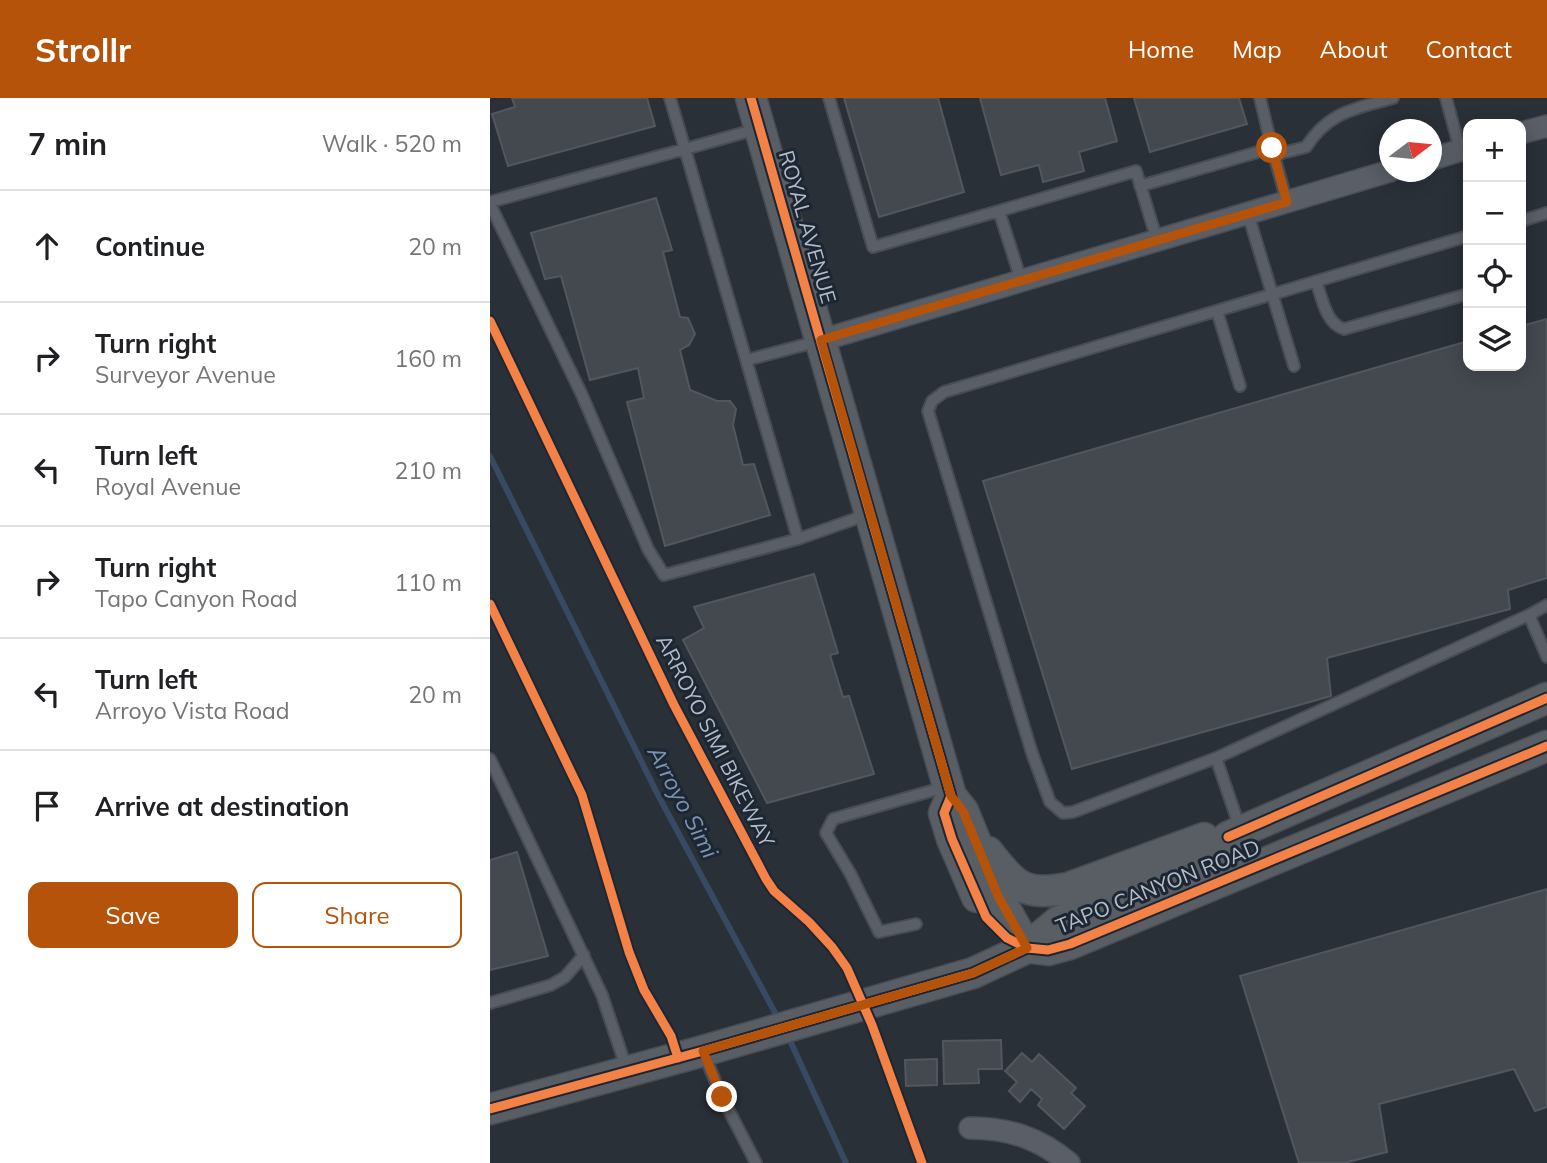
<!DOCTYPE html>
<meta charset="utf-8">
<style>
:root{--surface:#fff;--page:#f6f6f6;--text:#202124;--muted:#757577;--line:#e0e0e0;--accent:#b45309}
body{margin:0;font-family:Mulish,sans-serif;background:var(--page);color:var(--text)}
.controls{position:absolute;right:21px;top:21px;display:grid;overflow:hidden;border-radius:14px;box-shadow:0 4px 18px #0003}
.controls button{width:63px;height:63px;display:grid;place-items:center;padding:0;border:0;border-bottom:2px solid var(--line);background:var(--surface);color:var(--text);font:35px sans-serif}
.compass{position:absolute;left:889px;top:21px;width:63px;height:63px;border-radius:50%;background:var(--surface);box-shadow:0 4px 18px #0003;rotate:74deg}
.stop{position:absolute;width:21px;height:21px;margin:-16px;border:5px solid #b45309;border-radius:50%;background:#fff}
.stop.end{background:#b45309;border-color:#fff;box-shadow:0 2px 7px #0008}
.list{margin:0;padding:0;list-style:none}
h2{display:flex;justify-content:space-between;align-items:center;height:91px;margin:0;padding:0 28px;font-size:30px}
h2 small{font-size:23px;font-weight:400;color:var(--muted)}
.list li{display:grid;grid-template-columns:46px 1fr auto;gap:21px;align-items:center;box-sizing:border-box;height:112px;padding:0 28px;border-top:2px solid var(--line)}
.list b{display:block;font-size:26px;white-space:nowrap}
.list p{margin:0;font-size:23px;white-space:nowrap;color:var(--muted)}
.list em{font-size:23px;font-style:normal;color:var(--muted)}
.actions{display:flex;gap:14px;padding:21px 28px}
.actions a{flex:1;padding:16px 0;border:2px solid var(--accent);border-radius:14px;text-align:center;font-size:24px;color:var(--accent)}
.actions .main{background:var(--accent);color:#fff}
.icon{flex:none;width:38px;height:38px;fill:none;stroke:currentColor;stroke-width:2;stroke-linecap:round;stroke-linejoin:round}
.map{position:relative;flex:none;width:1057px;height:1065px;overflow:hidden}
header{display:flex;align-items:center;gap:42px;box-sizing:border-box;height:98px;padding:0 35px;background:var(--accent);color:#fff}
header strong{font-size:33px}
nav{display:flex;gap:38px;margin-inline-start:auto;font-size:24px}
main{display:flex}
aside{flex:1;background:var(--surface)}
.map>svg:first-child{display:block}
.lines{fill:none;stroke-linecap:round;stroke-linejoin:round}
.stream{stroke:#384963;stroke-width:6}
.building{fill:#444950;stroke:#52575f;stroke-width:2}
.lane-casing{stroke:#484c53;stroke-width:14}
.street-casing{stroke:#484c53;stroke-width:24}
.secondary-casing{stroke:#484c53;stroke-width:33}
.lane{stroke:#5a5e66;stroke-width:10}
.street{stroke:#5a5e66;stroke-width:21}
.secondary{stroke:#595d64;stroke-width:30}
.cycleway-casing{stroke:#1d2633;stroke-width:13}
.cycleway{stroke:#f48246;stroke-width:9}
.route{stroke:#b45309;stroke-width:9}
.labels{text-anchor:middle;stroke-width:6;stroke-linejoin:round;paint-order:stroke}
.street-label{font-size:21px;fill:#b4bcc9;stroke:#1d2633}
.water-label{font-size:23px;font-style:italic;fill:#7c92b1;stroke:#1d2633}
</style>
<header>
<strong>Strollr</strong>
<nav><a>Home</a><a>Map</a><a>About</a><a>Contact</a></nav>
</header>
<main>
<aside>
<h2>7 min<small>Walk · 520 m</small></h2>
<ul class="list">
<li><svg class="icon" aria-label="ahead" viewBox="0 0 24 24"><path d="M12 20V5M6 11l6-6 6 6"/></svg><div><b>Continue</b></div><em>20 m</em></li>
<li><svg class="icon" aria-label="right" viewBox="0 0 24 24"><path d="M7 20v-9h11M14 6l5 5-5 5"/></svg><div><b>Turn right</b><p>Surveyor Avenue</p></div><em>160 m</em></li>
<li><svg class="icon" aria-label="left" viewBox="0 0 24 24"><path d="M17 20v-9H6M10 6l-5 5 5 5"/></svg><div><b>Turn left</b><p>Royal Avenue</p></div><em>210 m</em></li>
<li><svg class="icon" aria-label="right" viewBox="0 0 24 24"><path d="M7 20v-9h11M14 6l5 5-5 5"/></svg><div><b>Turn right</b><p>Tapo Canyon Road</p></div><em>110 m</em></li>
<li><svg class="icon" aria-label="left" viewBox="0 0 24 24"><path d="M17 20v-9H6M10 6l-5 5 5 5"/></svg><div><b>Turn left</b><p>Arroyo Vista Road</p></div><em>20 m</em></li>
<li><svg class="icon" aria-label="arrive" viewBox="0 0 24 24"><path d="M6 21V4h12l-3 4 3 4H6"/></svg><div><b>Arrive at destination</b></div></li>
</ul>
<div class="actions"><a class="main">Save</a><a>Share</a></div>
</aside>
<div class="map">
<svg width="1057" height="1065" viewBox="0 0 1057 1065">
<rect width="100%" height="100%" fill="#2a3038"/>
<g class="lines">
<path class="stream" d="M 0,358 L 168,697 L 290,924
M 297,936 L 356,1065"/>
</g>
<path class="building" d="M 22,0 L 157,0 L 165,28 L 18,68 L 2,16 L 25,9 Z
M 354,0 L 448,0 L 474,94 L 389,119 Z
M 490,0 L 615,0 L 627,43 L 589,54 L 594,73 L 553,84 L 549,67 L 511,77 Z
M 644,0 L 749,0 L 757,26 L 660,54 Z
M 166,100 L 182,152 L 173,154 L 190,219 L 198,220 L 205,236 L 199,247 L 190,252 L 200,292 L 227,303 L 240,303 L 246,311 L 243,327 L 253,367 L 264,366 L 280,417 L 175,448 L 137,304 L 154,300 L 148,270 L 100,282 L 71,178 L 55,181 L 41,135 Z
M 1057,221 L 1057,480 L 1018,492 L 1020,511 L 837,560 L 841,598 L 582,671 L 493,383 L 978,243 L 978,268 L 1031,268 L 1031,228 Z
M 324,476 L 348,555 L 340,557 L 353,599 L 359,598 L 384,676 L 277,705 L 193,542 L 214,530 L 204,509 Z
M 27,754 L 58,858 L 0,872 L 0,762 Z
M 1057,791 L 1057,1009 L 1045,1013 L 1024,971 L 889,1006 L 897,1054 L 854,1065 L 809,1065 L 750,878 Z
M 511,942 L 512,971 L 488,971 L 489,985 L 454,986 L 453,943 Z
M 532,955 L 542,964 L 549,956 L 586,990 L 581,995 L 595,1008 L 574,1031 L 548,1007 L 552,1001 L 541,991 L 530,1004 L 519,993 L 527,984 L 515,973 Z
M 447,961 L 447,987 L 416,988 L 415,962 Z"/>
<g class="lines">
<g class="lane-casing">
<path id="lane" d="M 339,0 L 383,149 L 509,113 L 531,182
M 770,0 L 782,50
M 956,0 L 970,52
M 784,57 L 816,49 C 839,13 865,11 903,0
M 650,88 L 782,50 L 797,104
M 0,104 L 195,51 L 180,0
M 0,106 L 92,297 L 158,451 L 174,477 L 308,441 L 195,51 L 267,31
M 509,113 L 646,73 L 667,142
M 758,116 L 804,268
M 1031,123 L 1057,115
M 978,138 L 454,294 L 442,303 L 438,313 L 542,655 L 560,704 L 573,715 L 583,714 L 726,660 L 1039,517 L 1057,507
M 826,183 C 832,200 836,226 854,231 L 978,196
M 727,213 L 750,288
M 257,262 L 329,243
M 308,441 L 379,416
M 1039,517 L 1057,559
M 726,660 L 750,730
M 0,661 L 112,897 L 137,972
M 426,826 L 389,834 L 360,775 L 336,735 L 343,721 L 455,689
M 0,905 L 61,887 L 75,879 L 94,857
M 213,954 L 232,999 L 266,1065"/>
</g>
<g class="street-casing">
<path id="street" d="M 1031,35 L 1057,28
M 942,61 L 978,50
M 332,242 L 900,73
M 480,1030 C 519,1030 549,1040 579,1065"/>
</g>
<g class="secondary-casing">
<path id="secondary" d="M 261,0 L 461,698 L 473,713 L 508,798 L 537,850
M 461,699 L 454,715 L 462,741 L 487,799
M 498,754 C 525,788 534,799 578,790 L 714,740
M 534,849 L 558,852 L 580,846 L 1057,648
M 0,1011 L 213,953 L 483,875 L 537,850 L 568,824 L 731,753 L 738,739 L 1057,600"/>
</g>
<use href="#lane" class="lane"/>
<use href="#street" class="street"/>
<use href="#secondary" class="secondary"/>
<g class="cycleway-casing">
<path id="cycleway" d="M 261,0 L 461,698 L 454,715 L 462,741 L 496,819 L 517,840 L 537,850
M 0,223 L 184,607 L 276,781 L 284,793 L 319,824 L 342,849 L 357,870 L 382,927 L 432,1065
M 0,506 L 92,697 L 139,854 L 154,892 L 181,938 L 188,960
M 738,739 L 1057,600
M 0,1011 L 213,953 L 483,875 L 537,850 L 558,852 L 580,846 L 1057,648"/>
</g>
<use href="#cycleway" class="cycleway"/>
</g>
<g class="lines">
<path class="route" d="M 232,999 L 213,953 L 483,875 L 537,850 L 508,798 L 473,713 L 461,698 L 331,242 L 797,104 L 782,50"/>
</g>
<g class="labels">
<g class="street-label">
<text transform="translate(317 129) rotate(74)" y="7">ROYAL AVENUE</text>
<text transform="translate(225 643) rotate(63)" y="7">ARROYO SIMI BIKEWAY</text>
<text transform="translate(668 789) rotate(-22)" y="7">TAPO CANYON ROAD</text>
</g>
<g class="water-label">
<text transform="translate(193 704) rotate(62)" y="8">Arroyo Simi</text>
</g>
</g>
</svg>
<div class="controls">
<button>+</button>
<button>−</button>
<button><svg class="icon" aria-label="locate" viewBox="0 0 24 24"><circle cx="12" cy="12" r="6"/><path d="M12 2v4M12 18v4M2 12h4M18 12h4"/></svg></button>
<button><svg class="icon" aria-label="layers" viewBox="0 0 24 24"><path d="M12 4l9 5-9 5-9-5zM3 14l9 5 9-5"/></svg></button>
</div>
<svg class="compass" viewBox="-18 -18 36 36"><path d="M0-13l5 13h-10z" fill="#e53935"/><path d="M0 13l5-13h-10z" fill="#757577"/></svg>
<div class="stop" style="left:782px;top:50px"></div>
<div class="stop end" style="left:232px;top:999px"></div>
</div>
</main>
